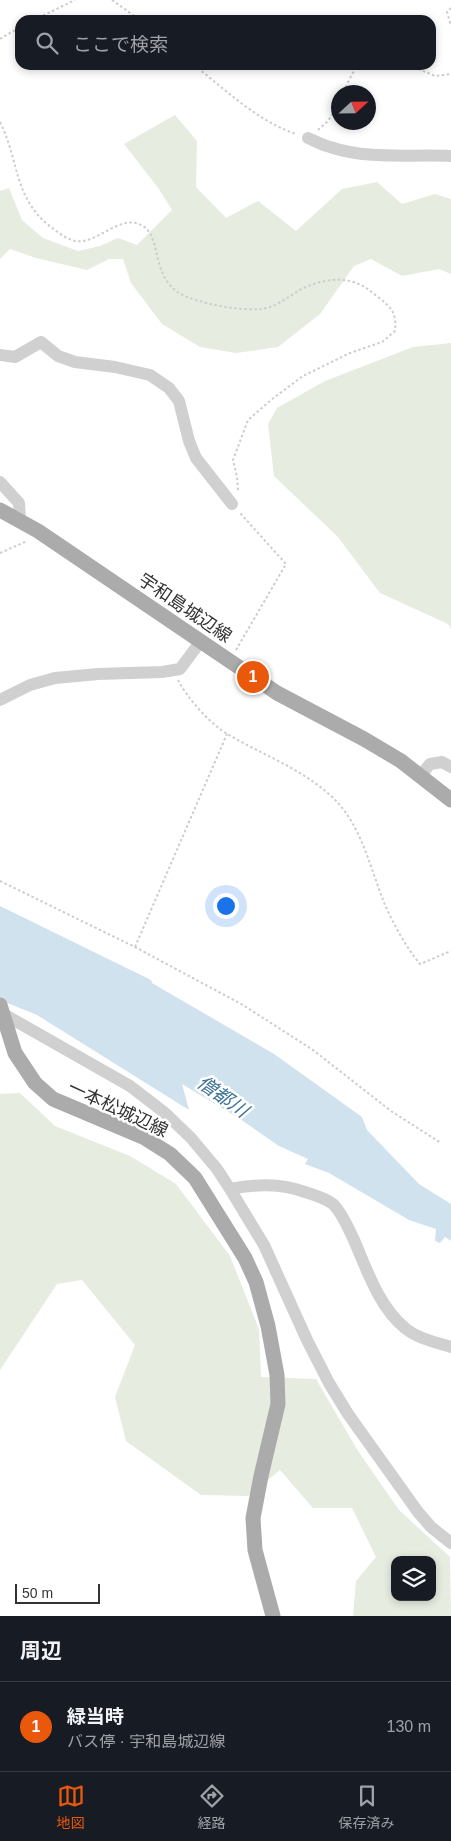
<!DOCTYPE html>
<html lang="ja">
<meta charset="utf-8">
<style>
:root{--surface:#171b24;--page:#20242c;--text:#f1f3f6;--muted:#9ea1a6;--line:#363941;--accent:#ea580c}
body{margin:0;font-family:Helvetica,"Noto Sans JP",sans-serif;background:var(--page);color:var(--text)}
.controls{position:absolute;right:15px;bottom:15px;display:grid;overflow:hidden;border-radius:10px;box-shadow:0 2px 8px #0003}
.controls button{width:45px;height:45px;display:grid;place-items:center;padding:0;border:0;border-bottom:1px solid var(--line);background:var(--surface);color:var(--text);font:25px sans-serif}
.compass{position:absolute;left:331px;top:85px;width:45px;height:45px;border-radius:50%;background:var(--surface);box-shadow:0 2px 8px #0003;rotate:68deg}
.scale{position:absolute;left:15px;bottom:12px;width:85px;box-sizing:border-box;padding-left:5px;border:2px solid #333;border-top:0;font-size:14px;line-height:18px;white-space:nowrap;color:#333;-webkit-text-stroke:4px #fff;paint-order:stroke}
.you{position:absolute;left:225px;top:905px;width:18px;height:18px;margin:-12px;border:4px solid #fff;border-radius:50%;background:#1a73e8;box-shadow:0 0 0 8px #1a73e833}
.badge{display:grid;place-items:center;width:32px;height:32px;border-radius:50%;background:var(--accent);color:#fff;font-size:16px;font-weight:700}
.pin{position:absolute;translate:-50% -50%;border:2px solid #fff;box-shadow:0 1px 5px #0006}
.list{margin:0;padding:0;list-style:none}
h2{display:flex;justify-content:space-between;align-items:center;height:65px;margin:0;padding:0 20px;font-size:21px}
h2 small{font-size:16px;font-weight:400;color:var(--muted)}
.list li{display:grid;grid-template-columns:32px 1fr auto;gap:15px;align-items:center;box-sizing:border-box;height:90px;padding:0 20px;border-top:1px solid var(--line)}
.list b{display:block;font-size:19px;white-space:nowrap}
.list p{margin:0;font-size:16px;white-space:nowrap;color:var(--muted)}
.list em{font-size:16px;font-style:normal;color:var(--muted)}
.icon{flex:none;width:28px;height:28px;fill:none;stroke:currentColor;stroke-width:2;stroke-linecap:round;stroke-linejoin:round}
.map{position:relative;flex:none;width:451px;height:1616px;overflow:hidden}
.search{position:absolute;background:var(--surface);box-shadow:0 2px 8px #0003;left:15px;right:15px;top:15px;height:55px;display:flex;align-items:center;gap:12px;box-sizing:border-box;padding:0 18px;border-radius:15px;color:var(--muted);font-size:19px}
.sheet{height:155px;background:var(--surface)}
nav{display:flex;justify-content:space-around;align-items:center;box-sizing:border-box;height:70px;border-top:1px solid var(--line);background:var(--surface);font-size:14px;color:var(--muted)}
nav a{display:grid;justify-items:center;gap:2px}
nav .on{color:var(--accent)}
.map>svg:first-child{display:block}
.green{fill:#e6ecdf;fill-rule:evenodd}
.water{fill:#cfe2ee}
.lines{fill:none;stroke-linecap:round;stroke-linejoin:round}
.path{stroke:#cdcdcd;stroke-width:2;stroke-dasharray:2.5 2.5;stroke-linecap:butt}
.minor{stroke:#d0d0d0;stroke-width:12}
.major{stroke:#ababab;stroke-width:15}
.labels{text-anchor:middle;stroke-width:5;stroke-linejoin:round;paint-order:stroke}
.street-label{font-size:18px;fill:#333;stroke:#fff}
.water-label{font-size:19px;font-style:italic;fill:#3f7597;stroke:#fff}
</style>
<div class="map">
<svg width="451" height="1616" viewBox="0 0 451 1616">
<rect width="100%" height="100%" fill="#fff"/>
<path class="green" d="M 175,115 L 197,141 L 196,187 L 226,218 L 258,201 L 296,231 L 342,189 L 377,182 L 402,204 L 435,194 L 451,199 L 451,274 L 439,269 L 402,276 L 371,259 L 354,266 L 320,314 L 278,347 L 236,353 L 200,347 L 162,324 L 131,283 L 123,259 L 109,259 L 87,270 L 36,258 L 10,249 L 0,259 L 0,191 L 9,188 L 22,220 L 43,238 L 78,251 L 100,246 L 118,238 L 137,245 L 172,210 L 159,189 L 124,144 Z
M 451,343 L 451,629 L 448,624 L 380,593 L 338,537 L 274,476 L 268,424 L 277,408 L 325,381 L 413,347 Z
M 20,1093 L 55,1126 L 130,1156 L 176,1184 L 230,1256 L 259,1329 L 261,1377 L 316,1379 L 358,1451 L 399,1510 L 450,1557 L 451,1616 L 353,1616 L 356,1581 L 376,1557 L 352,1508 L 313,1508 L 280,1470 L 248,1496 L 201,1495 L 126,1441 L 115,1397 L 135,1345 L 82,1280 L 57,1284 L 0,1370 L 0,1094 ZM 395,1560 L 432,1560 L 432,1597 L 395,1597 Z"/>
<path class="water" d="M 0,906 L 151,980 L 152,983 L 274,1054 L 362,1117 L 367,1130 L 419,1184 L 451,1204 L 451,1241 L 445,1237 L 440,1243 L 435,1241 L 436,1229 L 409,1220 L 329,1173 L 305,1164 L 308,1159 L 279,1146 L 240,1119 L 182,1084 L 189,1110 L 37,1015 L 0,1000 Z"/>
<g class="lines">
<path class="path" d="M 112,0 L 140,20
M 451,8 L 447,12 L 451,26
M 34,20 L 75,0
M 0,39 L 20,27
M 194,65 C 226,90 257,121 296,134
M 409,65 L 435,76 L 451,74
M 344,92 L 347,84 L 357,65
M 0,122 C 20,162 13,201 55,230 C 61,235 68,239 75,241 C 98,245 120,212 143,226 C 164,239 148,284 190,298 C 210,305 240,311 261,309 C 273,308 284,300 295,293 C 314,281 341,274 363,286 C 368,289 373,293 378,297 C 391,307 397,313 395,331 L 382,342 L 350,353 L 303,376 L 271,400 L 248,420 L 233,460 L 237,477 L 238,491
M 318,130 L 328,121 L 338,105
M 0,553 L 27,541
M 236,650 L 286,564 L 240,513
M 178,680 C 187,698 211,725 229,735 C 263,755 300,768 330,795 C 361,822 370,868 385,905 C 394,925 406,947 420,964 L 451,951
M 0,881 L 135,947 L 243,1005 L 313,1050 L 391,1111 L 441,1143
M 135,947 L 227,734"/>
<path class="minor" d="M 308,138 C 315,141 322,145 330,147 C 369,160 411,154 451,156
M 0,355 L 15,357 L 41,342 L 58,356 L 75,362 L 115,367 L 150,375 L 169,388 L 179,401 L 189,441 L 196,458 L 232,504
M 0,482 L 19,503 L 20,520
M 0,700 L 30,685 L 55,678 L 98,674 L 162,672 L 180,669 L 201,641
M 421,775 L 430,764 L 442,762 L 451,767
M 0,1012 L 130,1086 L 165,1113 L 191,1138 L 217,1169 L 230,1189 L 264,1245 L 307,1340 L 329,1383 L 348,1414 L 418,1512 L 431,1527 L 451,1543
M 230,1189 C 256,1184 280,1183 305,1192 C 315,1195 325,1198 333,1204 C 343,1214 348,1228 354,1240 C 367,1270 379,1307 405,1328 C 418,1339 436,1342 451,1347"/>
<path class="major" d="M 0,510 L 38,531 L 277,693 L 364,739 L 401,761 L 451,800
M 0,1005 L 15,1053 L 35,1083 L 53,1099 L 143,1137 L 170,1154 L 195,1178 L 245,1258 L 256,1282 L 268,1326 L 277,1375 L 278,1404 L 261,1476 L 253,1518 L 255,1550 L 273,1616"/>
</g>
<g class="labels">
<g class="street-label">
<text transform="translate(185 608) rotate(34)" y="6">宇和島城辺線</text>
<text transform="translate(118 1109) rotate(25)" y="6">一本松城辺線</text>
</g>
<g class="water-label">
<text transform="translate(223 1096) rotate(35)" y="7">僧都川</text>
</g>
</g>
</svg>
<div class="controls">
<button><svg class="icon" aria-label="layers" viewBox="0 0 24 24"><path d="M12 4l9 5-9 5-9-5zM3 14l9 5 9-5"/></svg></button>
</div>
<svg class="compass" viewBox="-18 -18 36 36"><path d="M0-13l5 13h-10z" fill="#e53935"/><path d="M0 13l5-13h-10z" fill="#9ea1a6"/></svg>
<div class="scale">50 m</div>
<div class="you"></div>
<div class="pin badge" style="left:253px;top:677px">1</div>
<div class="search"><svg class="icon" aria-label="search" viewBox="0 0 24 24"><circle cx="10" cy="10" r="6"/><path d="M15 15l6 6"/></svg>ここで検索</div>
</div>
<section class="sheet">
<h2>周辺<small></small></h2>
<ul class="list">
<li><span class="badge">1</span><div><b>緑当時</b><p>バス停 · 宇和島城辺線</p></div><em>130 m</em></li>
</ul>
</section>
<nav>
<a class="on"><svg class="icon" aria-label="map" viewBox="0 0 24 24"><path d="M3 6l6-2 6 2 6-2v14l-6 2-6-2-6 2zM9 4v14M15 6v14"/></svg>地図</a>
<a><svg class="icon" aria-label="directions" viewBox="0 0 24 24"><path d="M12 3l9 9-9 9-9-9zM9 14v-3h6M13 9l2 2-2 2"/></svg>経路</a>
<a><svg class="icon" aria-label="saved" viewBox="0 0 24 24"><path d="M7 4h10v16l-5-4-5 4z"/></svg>保存済み</a>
</nav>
